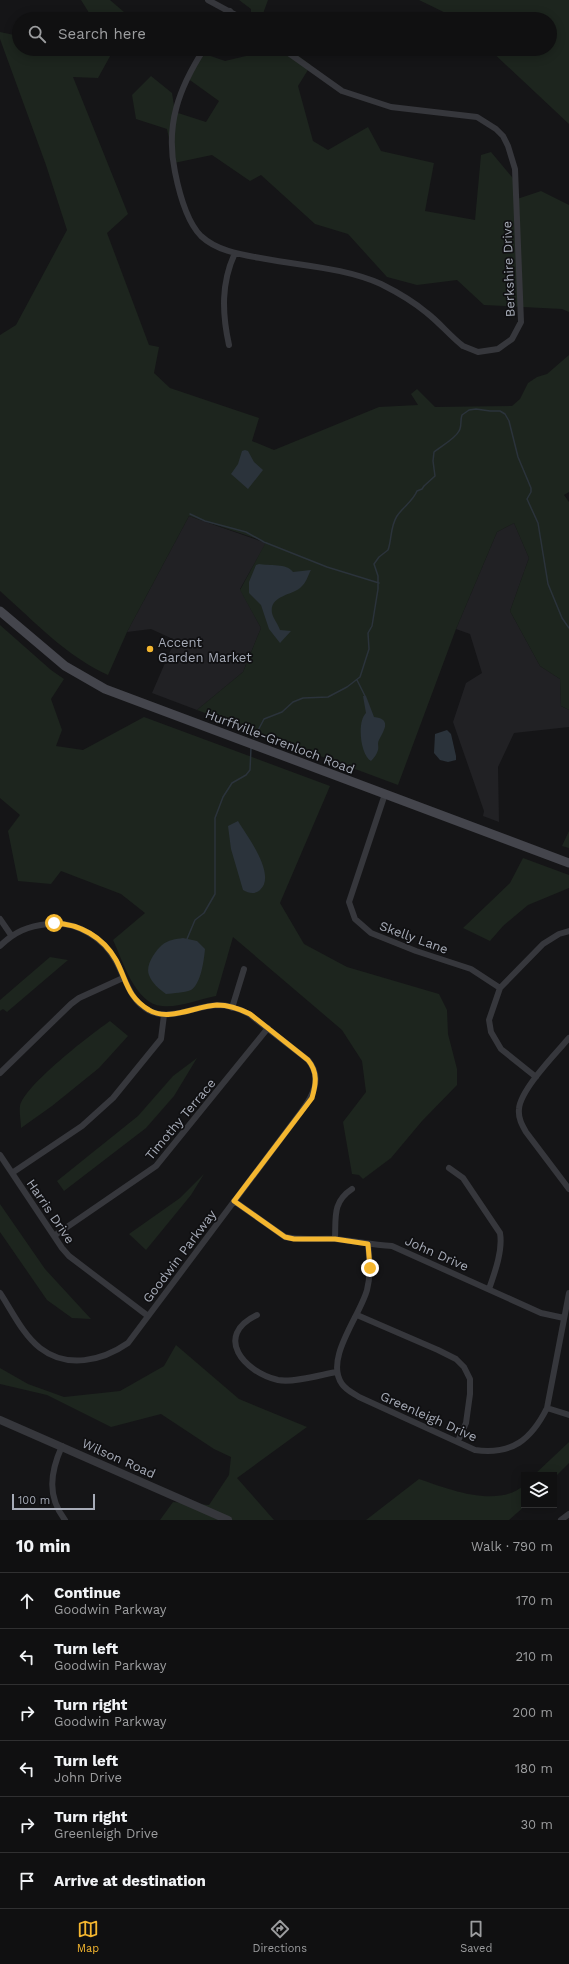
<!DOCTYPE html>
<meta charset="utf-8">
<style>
:root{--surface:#101011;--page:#1e1e1f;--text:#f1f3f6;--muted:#9c9d9f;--line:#303031;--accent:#f4b62f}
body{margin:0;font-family:"Work Sans",sans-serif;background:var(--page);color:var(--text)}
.controls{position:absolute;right:12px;bottom:12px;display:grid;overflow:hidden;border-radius:0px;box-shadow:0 2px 10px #0003}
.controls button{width:36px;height:36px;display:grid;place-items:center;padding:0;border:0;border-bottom:1px solid var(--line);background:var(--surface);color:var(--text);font:20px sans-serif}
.scale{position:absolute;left:12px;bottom:10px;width:83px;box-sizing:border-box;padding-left:4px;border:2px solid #a6abb7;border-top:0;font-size:11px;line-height:14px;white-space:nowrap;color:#a6abb7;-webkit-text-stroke:3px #101012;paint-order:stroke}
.stop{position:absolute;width:12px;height:12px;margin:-9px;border:3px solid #f4b62f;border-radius:50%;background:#fff}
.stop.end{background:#f4b62f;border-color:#fff;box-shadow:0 1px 4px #0008}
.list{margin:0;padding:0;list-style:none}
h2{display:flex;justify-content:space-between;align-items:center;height:52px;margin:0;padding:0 16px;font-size:17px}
h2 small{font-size:13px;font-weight:400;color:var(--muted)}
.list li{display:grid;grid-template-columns:26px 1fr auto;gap:12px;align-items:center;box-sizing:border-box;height:56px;padding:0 16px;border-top:1px solid var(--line)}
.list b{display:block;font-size:15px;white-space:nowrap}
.list p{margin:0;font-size:13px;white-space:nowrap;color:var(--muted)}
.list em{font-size:13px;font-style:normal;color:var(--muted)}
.icon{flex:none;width:22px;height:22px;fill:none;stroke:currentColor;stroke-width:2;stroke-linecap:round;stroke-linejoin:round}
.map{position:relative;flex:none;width:569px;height:1520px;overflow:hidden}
.search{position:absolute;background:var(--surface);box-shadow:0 2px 10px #0003;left:12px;right:12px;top:12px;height:44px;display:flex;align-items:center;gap:10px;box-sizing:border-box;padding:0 14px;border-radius:22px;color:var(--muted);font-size:15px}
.sheet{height:388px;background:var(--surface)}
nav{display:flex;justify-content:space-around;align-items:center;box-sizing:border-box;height:56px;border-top:1px solid var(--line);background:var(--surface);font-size:11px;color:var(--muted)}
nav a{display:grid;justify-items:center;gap:2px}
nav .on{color:var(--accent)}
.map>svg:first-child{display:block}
.built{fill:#212124}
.green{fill:#1d251e}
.water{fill:#2b333b}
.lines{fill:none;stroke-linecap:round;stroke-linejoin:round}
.stream{stroke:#2b333b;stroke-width:1.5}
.minor{stroke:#36373c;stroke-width:6}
.tertiary{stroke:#36373c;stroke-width:8}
.secondary{stroke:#44454c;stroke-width:9}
.route{stroke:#f4b62f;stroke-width:5}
.poi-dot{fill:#f4b62f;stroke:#101012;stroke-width:1.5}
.labels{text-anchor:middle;stroke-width:3.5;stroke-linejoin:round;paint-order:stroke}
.street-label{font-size:13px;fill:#a6abb7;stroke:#101012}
.poi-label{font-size:13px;fill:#a6abb7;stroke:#101012;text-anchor:start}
</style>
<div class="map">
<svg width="569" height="1520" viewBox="0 0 569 1520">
<rect width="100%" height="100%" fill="#151517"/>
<path class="built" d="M 189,516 L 266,543 L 240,589 L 261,628 L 243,672 L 197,710 L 152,693 L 175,640 L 151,629 L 127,632 Z
M 514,523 L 529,558 L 510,611 L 540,666 L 560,679 L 561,706 L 569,710 L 569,727 L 514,733 L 498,767 L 499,822 L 483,816 L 484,811 L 453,722 L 466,683 L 482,673 L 470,634 L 456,629 L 497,532 Z"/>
<path class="green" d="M 81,0 L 110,0 L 124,12 L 123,19 L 90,19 L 91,16 Z
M 239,0 L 268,0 L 261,19 L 251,19 L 251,9 Z
M 419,0 L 569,0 L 569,124 L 489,49 L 550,49 L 550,19 L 458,19 Z
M 0,32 L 19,36 L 19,49 L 60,49 L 64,56 L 75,49 L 114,49 L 98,78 L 73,77 L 128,214 L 107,233 L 149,345 L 159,347 L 154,373 L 170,388 L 259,418 L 252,441 L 274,450 L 379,407 L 418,405 L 411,394 L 417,389 L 435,407 L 512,406 L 520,399 L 528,383 L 537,377 L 547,374 L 569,355 L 569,492 L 564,495 L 569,502 L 569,710 L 561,706 L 560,679 L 540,666 L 510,611 L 529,558 L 514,523 L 497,532 L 456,629 L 398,785 L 197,710 L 243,672 L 261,628 L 240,590 L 266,542 L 189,516 L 127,632 L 108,675 C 66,656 34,621 0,591 L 0,335 L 16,325 L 67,230 L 46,165 L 0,39 Z
M 250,49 L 289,49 L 311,65 L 298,86 L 313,141 L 328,150 L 368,127 L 381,151 L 434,163 L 425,211 L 475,220 L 481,155 L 491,152 L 517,183 L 517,199 L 541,191 L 569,205 L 569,312 L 562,309 L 484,305 L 457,280 L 417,285 L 387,277 L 348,234 L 315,224 L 261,175 L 250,181 L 212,155 L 174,163 L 167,129 L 136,119 L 132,95 L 151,76 L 172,93 L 175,112 L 206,122 L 219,101 L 187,78 L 202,53 L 225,61 L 250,55 Z
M 0,625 L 51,670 L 64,679 L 51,699 L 62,730 L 56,746 L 83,750 L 144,717 L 330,786 L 280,903 L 304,944 L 347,967 L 439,994 L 447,1010 L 448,1034 L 457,1069 L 457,1085 L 422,1121 L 391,1158 L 363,1179 L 359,1175 L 352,1174 L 343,1122 L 366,1092 L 362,1061 L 342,1030 L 233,937 L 216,996 C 199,999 179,1008 162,1006 C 135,1004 123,961 113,940 L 145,913 L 121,894 L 61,871 L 51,884 L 18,881 L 8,831 L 20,815 L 0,798 Z
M 569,831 L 569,848 L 562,846 Z
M 523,858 L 569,875 L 569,888 L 528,905 L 503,926 L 490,941 L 463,928 L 510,883 Z
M 50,957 L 68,960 L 7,1012 L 3,1009 L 0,1011 L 0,1000 Z
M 110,1021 L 128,1036 L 99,1068 L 52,1106 L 21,1128 C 21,1121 19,1112 20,1106 C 24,1086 91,1034 110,1021 Z
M 197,1058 L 174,1096 L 146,1128 L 64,1191 L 57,1181 L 138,1116 L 173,1076 Z
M 204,1174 L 191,1195 L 146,1250 L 129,1234 L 180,1198 Z
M 0,1204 L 45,1269 L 91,1319 L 72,1318 L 47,1300 L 0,1232 Z
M 176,1345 L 239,1399 L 307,1427 L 237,1478 L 274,1520 L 160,1520 L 173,1502 L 209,1505 L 229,1475 L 231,1457 L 214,1449 L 161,1414 L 111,1427 L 47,1395 L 0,1384 L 0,1368 L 28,1384 L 64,1397 L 120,1391 L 164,1366 Z
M 569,1442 L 569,1463 L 554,1478 L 554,1475 L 534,1475 Z
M 419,1479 C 448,1489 498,1509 524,1485 L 524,1505 L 526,1505 L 509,1520 L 366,1520 Z"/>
<path class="water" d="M 245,450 L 248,451 L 254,462 L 263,470 L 248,489 L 231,474 L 238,464 L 242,451 Z
M 259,564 C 269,566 287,563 293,572 L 311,570 C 307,577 307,582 300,588 C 292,595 269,596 272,613 C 273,618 278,624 280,630 L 291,631 L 280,643 L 269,629 L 261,605 L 249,593 L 249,582 L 256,565 Z
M 363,696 L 366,696 L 374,717 C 392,719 384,730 379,740 C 377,744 379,746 378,750 C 377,754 374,758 371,761 C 360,755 357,721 366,713 Z
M 447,730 L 451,734 L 456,756 L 456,760 L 448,762 L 440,760 L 434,753 L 435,734 Z
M 238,821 C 247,836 277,875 260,890 C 254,895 249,893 243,890 L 231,849 L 228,826 Z
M 183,938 L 197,941 L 205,949 C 204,960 201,984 191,990 C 184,993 173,993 166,994 C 159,989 152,983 149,975 C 145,966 155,951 162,945 C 168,940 176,939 183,938 Z"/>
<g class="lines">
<path class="stream" d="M 190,514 L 205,521 L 246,532 L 264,542 L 327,567 L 379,583
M 357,680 L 365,696
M 254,738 L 264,719 L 282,712 L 293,702 L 303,698 L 328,697 L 347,687 L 360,677 L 369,649 L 368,633 L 372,626 L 378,589 L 378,576 L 374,564 L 379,557 L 388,550 C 392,539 390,527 397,516 C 403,507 413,501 417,491 L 422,489 L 424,486 L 435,476 L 433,461 L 434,452 C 441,446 455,439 459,431 C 462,427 460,420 462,415 L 469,410 L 476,409 L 490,411 L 500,411 L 505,414 L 509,421 L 518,457 L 531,488 L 531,492 L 527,499 L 538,523 L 548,584 L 562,618 L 569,628
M 187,939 L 195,920 L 204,913 L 215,894 L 215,818 L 223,797 L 232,783 L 246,775 L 250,770 L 251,748"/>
<path class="minor" d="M 208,0 L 243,19
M 225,19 L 230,11
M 204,49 C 179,88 165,125 175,172 C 179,192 186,221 201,236 C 218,252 244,255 266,259 C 304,266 345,268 381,284 C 397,292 414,302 427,313 C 440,323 450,336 463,346 L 478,352 L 498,349 L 512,339 L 521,322 L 515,169 L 508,146 L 503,136 L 496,129 L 477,117 L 391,107 L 342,91 L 283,49
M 229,345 C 222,313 221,283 235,253
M 385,794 L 349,902 L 355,919 L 371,933 L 416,951 L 471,969 L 500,988
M 0,919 L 11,935
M 0,946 C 14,932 28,926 48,924 C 76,921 103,937 116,961 C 126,979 130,1003 152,1012 C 172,1020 196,1006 217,1005 C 228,1005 240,1009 249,1014 L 308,1060 C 323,1078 313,1096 301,1112 L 128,1343 C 102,1361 67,1369 40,1348 C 23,1335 12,1311 0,1293
M 232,1008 L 244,969
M 569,1038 C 556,1053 520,1090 519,1109 C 518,1118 522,1125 526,1132 L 569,1189
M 0,1073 L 71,1004 L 79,998 L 123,978
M 536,1077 L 501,1049 L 491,1032 L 489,1020 L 500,988 L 543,944 L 559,934 L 569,931
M 0,1155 L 62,1248 L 69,1256 L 148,1316
M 449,1168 L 463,1178 L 500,1233 C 503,1250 495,1272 489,1289
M 12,1173 L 82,1126 L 113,1098 L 161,1039 L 164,1015
M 234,1201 L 285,1237 C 302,1241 319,1238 335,1239 C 354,1241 373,1245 392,1246 L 541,1313 L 564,1318
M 54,1236 L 156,1166 L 268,1028
M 335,1239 C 336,1218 332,1202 352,1189
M 368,1245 C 370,1260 371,1275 367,1290 C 360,1316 324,1359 342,1384 C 346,1390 353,1393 359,1397 L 475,1450 C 512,1455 531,1440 547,1408 L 569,1293
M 257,1315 C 213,1336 244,1372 278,1380 C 293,1383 320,1375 336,1372
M 357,1315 L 438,1350 L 456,1359 L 464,1367 L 470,1379 L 470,1394 L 466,1423 L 458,1441
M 547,1408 L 569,1415
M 62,1446 C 50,1473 47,1496 65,1520
M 561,1520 L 569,1514"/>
<path class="tertiary" d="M 0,1420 L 228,1520"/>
<path class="secondary" d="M 0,611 L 65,666 L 105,689 L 569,863"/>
</g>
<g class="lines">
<path class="route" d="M 54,923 C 80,924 103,937 116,960 C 127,981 127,997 149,1010 C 168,1022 196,1006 217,1005 C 228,1005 240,1009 250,1014 L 308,1060 C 318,1072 316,1084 312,1098 L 234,1201 L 285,1237 L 294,1239 L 335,1239 L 368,1244 L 370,1268"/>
</g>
<circle class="poi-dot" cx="150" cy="649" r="4"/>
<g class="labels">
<g class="street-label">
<text transform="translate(508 269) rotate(-92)" y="5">Berkshire Drive</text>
<text transform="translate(280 741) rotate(21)" y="5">Hurffville-Grenloch Road</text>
<text transform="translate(414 937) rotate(20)" y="5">Skelly Lane</text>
<text transform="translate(180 1119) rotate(-50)" y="5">Timothy Terrace</text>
<text transform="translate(51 1211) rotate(56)" y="5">Harris Drive</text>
<text transform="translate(437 1253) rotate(24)" y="5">John Drive</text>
<text transform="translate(179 1256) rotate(-53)" y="5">Goodwin Parkway</text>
<text transform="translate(429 1416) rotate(24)" y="5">Greenleigh Drive</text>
<text transform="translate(119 1458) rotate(24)" y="5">Wilson Road</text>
</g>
<g class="poi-label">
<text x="158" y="647">Accent<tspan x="158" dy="15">Garden Market</tspan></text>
</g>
</g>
</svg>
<div class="controls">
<button><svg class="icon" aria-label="layers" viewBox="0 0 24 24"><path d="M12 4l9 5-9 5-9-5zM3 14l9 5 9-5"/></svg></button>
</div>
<div class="scale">100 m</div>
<div class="stop" style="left:54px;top:923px"></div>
<div class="stop end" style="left:370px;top:1268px"></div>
<div class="search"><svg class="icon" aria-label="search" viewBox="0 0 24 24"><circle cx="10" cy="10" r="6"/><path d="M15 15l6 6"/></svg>Search here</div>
</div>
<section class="sheet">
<h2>10 min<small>Walk · 790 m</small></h2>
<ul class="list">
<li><svg class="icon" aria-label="ahead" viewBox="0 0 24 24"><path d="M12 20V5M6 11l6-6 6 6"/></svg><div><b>Continue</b><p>Goodwin Parkway</p></div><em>170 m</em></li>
<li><svg class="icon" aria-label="left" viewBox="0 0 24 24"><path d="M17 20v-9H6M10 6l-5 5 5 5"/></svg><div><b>Turn left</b><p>Goodwin Parkway</p></div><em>210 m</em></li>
<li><svg class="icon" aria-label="right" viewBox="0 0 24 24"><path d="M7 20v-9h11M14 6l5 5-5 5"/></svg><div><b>Turn right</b><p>Goodwin Parkway</p></div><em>200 m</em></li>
<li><svg class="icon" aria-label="left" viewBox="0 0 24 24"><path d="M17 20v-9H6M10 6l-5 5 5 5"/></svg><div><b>Turn left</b><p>John Drive</p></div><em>180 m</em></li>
<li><svg class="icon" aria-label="right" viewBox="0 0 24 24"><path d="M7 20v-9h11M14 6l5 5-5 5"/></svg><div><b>Turn right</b><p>Greenleigh Drive</p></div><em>30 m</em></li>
<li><svg class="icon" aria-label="arrive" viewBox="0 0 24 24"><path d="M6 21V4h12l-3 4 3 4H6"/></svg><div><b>Arrive at destination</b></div></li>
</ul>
</section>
<nav>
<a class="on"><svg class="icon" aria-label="map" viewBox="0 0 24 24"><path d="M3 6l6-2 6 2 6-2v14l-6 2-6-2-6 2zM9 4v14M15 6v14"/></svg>Map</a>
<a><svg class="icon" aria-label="directions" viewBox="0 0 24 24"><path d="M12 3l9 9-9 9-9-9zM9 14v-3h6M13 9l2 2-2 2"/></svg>Directions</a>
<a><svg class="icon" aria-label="saved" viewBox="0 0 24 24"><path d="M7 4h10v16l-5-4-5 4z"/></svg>Saved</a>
</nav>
